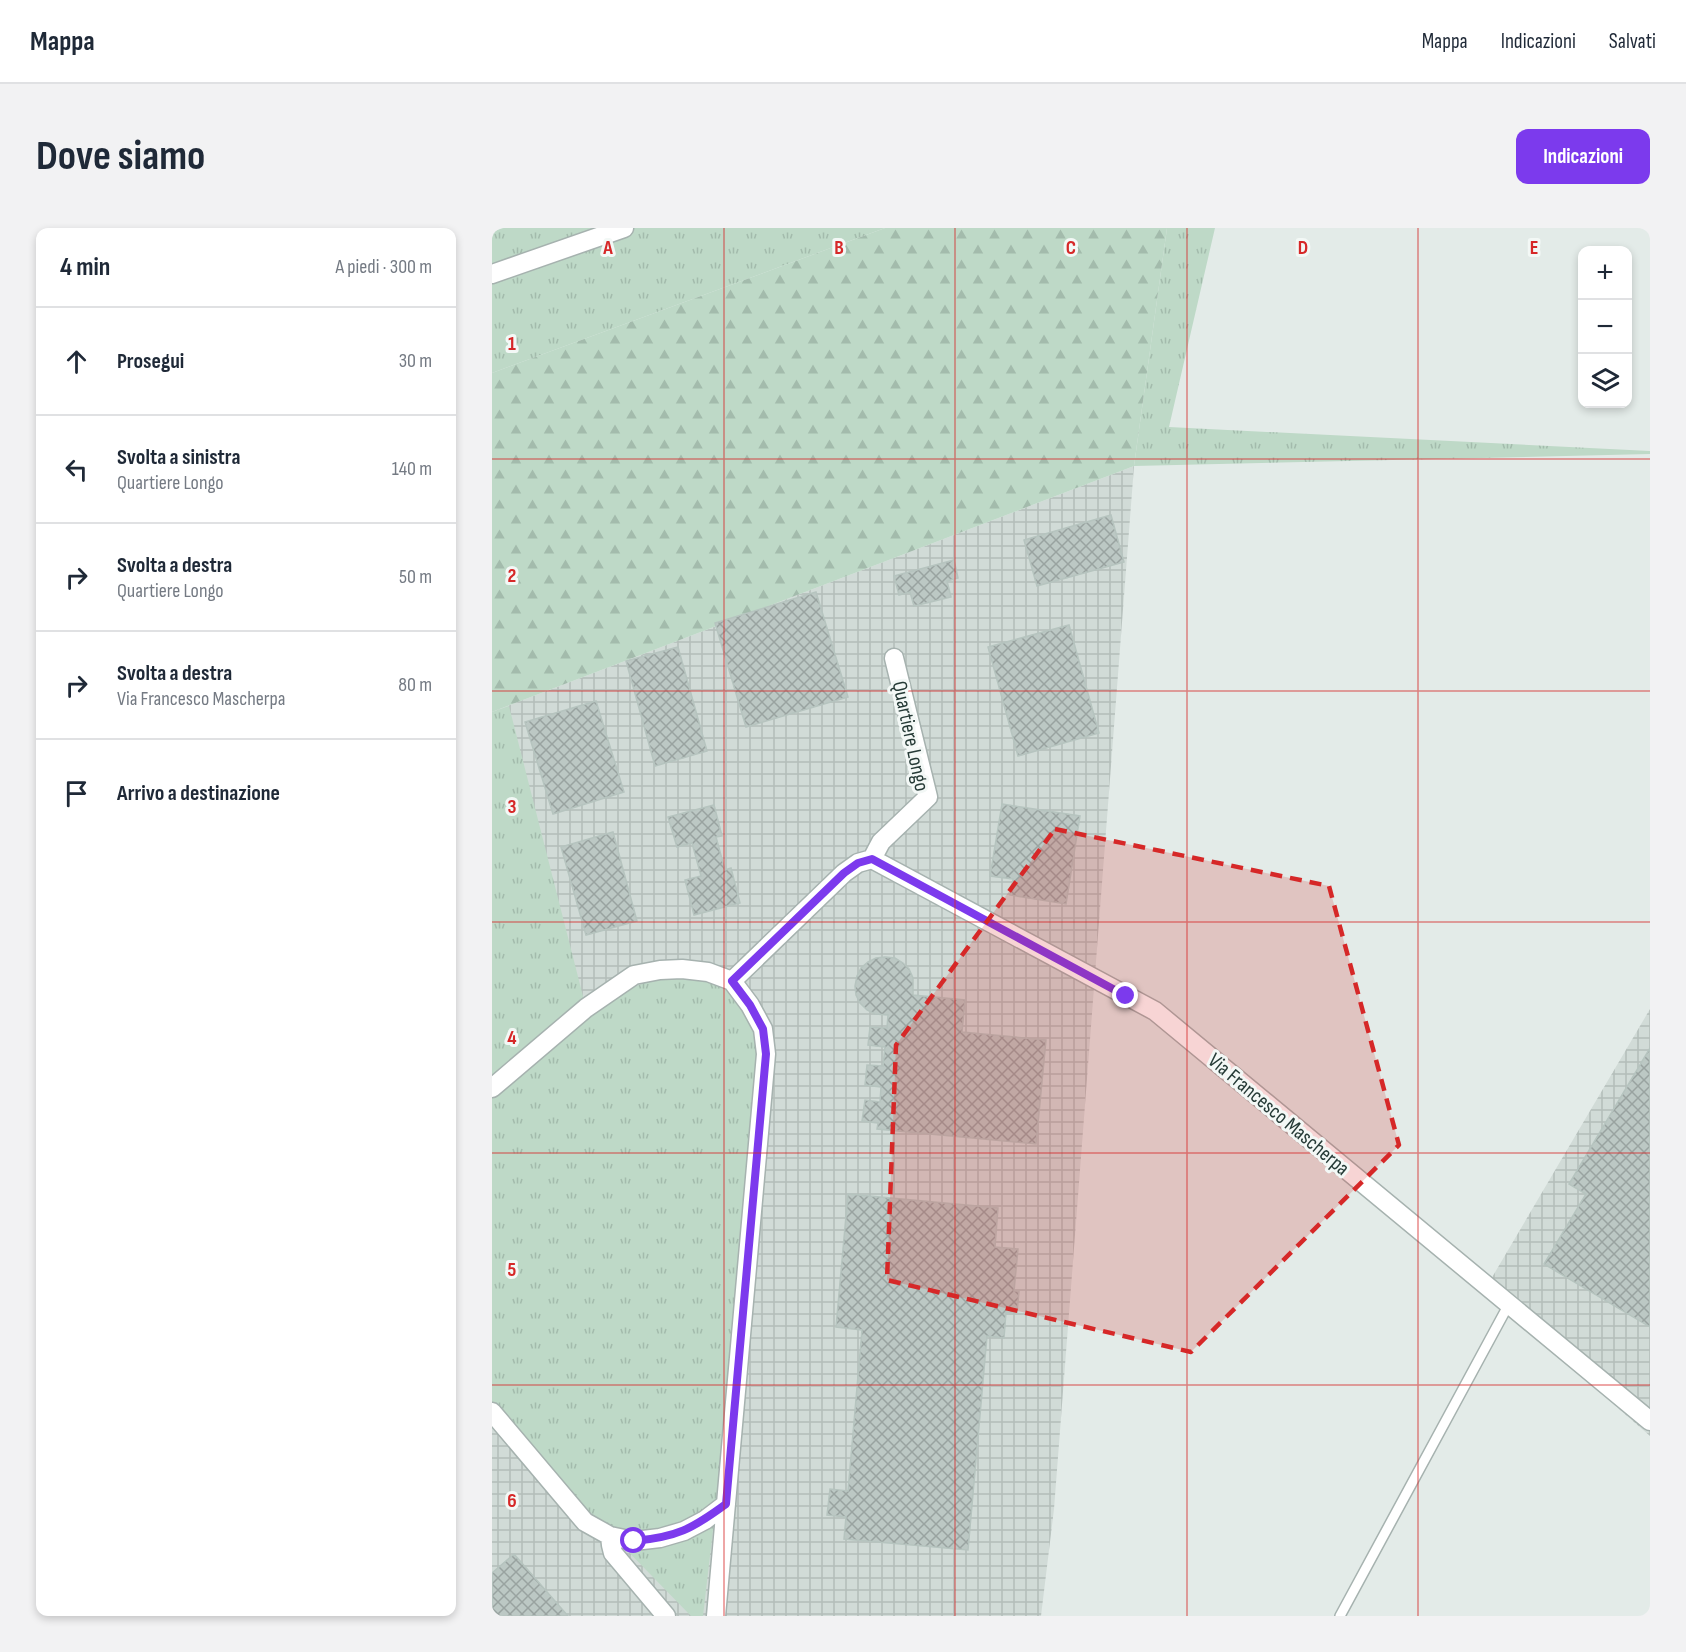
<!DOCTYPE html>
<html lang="it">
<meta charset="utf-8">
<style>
:root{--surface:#fff;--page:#f2f2f3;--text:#1f2937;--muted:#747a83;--line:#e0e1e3;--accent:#7c3aed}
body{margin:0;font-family:"Sofia Sans Condensed",sans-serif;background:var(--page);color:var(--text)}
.controls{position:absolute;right:18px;top:18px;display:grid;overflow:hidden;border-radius:12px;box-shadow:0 3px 9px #0003}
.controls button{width:54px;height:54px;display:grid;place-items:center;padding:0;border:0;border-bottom:2px solid var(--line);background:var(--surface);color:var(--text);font:30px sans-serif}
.stop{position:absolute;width:18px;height:18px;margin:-14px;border:4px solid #7c3aed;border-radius:50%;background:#fff}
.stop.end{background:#7c3aed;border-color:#fff;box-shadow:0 2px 6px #0008}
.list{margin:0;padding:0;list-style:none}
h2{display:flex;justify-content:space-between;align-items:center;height:78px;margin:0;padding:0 24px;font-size:26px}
h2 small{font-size:20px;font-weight:400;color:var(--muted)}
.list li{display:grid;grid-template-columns:39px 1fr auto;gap:18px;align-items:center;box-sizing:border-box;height:108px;padding:0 24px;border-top:2px solid var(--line)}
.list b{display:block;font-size:22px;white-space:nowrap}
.list p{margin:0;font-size:20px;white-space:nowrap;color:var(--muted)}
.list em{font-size:20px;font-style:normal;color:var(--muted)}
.icon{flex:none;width:33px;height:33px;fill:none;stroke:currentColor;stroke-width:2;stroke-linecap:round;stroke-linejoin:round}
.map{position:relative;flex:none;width:1158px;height:1388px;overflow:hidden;border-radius:12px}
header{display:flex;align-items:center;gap:36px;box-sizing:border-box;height:84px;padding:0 30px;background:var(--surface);border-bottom:2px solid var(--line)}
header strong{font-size:28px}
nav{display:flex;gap:33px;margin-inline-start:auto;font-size:21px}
.intro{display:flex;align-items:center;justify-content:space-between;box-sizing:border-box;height:144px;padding:0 36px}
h1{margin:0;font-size:42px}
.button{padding:15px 27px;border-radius:12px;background:var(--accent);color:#fff;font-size:21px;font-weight:700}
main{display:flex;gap:36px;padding:0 36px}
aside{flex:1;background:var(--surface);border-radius:12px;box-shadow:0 3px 9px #0003}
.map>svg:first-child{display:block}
.industrial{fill:url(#industrial-grid)}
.grass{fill:url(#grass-tufts)}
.forest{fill:url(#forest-firs)}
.building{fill:url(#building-cross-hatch);stroke:#b6c4bf;stroke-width:1.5}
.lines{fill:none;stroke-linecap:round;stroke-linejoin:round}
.lane-casing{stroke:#a6b2af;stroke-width:12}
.street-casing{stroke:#a6b2af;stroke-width:21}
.lane{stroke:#fff;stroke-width:9}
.street{stroke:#fff;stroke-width:18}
.route{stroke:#7c3aed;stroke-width:8}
.marked{fill:#d62828;fill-opacity:0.2;stroke:#d62828;stroke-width:4.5;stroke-dasharray:12 8;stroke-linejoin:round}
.grid{fill:none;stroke:#d62828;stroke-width:1.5;stroke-opacity:0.55}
.labels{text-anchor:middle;stroke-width:6;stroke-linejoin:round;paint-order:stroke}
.street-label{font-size:21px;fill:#253a36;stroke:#f3f8f6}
.grid-label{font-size:20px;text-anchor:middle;font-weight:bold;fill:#d62828;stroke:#f3f8f6;stroke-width:6;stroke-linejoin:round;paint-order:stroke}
</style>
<header>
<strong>Mappa</strong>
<nav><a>Mappa</a><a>Indicazioni</a><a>Salvati</a></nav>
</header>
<div class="intro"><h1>Dove siamo</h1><a class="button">Indicazioni</a></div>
<main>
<aside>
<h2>4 min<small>A piedi · 300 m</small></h2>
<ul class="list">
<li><svg class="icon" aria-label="ahead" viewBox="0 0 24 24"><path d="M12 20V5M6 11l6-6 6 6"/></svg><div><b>Prosegui</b></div><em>30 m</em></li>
<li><svg class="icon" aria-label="left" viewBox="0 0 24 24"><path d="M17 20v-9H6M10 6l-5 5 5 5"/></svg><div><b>Svolta a sinistra</b><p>Quartiere Longo</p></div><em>140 m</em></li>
<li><svg class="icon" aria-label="right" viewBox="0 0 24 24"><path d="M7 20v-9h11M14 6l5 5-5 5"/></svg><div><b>Svolta a destra</b><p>Quartiere Longo</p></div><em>50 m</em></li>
<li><svg class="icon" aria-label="right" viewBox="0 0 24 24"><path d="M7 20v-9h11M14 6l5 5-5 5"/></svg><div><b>Svolta a destra</b><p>Via Francesco Mascherpa</p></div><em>80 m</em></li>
<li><svg class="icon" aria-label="arrive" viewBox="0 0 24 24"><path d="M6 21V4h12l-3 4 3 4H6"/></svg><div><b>Arrivo a destinazione</b></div></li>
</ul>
</aside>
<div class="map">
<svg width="1158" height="1388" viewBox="0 0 1158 1388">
<defs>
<pattern id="industrial-grid" width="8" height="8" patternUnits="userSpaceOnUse" patternTransform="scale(1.5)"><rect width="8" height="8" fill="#d1dbd7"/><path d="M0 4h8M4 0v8" fill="none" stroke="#b3bdb9"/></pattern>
<pattern id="grass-tufts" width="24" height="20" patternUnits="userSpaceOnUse" patternTransform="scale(1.5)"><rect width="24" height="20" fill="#bed9c7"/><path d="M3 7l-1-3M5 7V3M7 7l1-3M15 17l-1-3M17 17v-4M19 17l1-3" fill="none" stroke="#a3bbac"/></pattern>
<pattern id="forest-firs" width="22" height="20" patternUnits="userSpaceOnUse" patternTransform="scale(1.5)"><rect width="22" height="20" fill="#bed9c7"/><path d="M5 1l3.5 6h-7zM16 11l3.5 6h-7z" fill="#a3bbac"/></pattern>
<pattern id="building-cross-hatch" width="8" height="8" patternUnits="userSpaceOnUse" patternTransform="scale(1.5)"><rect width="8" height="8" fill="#bcc8c4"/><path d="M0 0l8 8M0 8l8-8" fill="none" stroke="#99a3a0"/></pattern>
</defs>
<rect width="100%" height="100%" fill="#e3ebe8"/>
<path class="industrial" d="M 642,238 L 562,1281 L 549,1388 L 0,1388 L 0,484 Z
M 1158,781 L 1158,1208 L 992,1063 Z"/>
<path class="grass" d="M 11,0 L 393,0 L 0,145 L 0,4 Z
M 675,0 L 723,0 L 677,199 L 1158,223 L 1158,226 L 642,238 Z
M 17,478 L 94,780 L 170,747 L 236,757 L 257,776 L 276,830 L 211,1388 L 199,1388 L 0,1184 L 0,484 Z"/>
<path class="forest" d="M 393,0 L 675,0 L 642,238 L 0,484 L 0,145 Z"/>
<path class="building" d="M 619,287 L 632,334 L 545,358 L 532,312 Z
M 462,332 L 466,350 L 455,353 L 459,369 L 422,378 L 418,364 L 407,367 L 402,348 Z
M 324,364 L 356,469 L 254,499 L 223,395 Z
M 577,397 L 607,505 L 526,528 L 496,419 Z
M 186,419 L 215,523 L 163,538 L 134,433 Z
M 104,473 L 132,564 L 61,586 L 33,494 Z
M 510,576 L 588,588 L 574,676 L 518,667 L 521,651 L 498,648 Z
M 222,577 L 230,608 L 224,609 L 233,642 L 239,640 L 248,675 L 202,687 L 193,652 L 209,648 L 200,615 L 185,619 L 176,589 Z
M 121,604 L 145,693 L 94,707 L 69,619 Z
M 393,729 L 403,730 L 411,735 L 417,741 L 421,750 L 421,767 L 473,772 L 470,804 L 554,812 L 544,916 L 385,901 L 386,895 L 370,893 L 373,872 L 388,874 L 389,859 L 373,857 L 375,837 L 391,838 L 393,819 L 376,817 L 378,799 L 395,800 L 396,787 L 383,786 L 375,782 L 368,775 L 364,767 L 363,758 L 365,748 L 369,740 L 376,734 L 384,730 Z
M 1158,820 L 1158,1099 L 1052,1036 L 1094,966 L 1077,956 Z
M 356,966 L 506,980 L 503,1019 L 526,1021 L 522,1063 L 527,1063 L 525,1085 L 514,1084 L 512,1110 L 495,1108 L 476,1322 L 352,1311 L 354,1289 L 335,1287 L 338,1261 L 356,1263 L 370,1102 L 344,1099 Z
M 22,1326 L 76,1388 L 0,1388 L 0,1345 Z"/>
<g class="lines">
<g class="lane-casing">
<path id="lane" d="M 848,1388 L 1017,1076"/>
</g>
<g class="street-casing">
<path id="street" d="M 0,46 L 132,0
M 380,631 L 663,783 L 1158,1193
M 240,753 L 352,645 L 366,635 L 380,631 L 389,614 L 436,569 L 402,430
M 0,860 L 94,780 L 142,747 L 168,742 L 190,741 L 216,744 L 240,753 L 258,777 L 271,801 L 274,826 L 224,1388
M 0,1184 L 93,1294 L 118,1308 L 142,1313 L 168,1310 L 192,1303 L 213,1292 L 234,1276
M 118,1308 L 119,1317 L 121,1325 L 174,1388"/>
</g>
<use href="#lane" class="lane"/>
<use href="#street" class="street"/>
</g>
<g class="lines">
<path class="route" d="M 142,1313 C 185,1309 200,1301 234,1276 L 274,826 L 271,801 L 258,777 L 240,753 L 352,645 L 366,635 L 380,631 L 634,768"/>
</g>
<path class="marked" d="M 563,601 L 837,658 L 907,917 L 699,1124 L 395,1052 L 404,817 Z"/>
<path class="grid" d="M 232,0 L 232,1388M 463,0 L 463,1388M 695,0 L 695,1388M 926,0 L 926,1388M 0,231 L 1158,231M 0,463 L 1158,463M 0,694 L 1158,694M 0,925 L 1158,925M 0,1157 L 1158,1157"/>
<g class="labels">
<g class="street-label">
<text transform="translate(419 508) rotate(78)" y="7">Quartiere Longo</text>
<text transform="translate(787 886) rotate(40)" y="7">Via Francesco Mascherpa</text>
</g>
</g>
<g class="grid-label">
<text x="116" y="26">A</text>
<text x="347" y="26">B</text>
<text x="579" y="26">C</text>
<text x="811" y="26">D</text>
<text x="1042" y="26">E</text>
<text x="20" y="122">1</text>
<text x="20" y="354">2</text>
<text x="20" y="585">3</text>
<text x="20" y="816">4</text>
<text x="20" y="1048">5</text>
<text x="20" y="1279">6</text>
</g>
</svg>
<div class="controls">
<button>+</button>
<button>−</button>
<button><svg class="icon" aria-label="layers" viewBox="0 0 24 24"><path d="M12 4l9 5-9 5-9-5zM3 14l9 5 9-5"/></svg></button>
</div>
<div class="stop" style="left:142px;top:1313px"></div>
<div class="stop end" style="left:634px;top:768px"></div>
</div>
</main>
